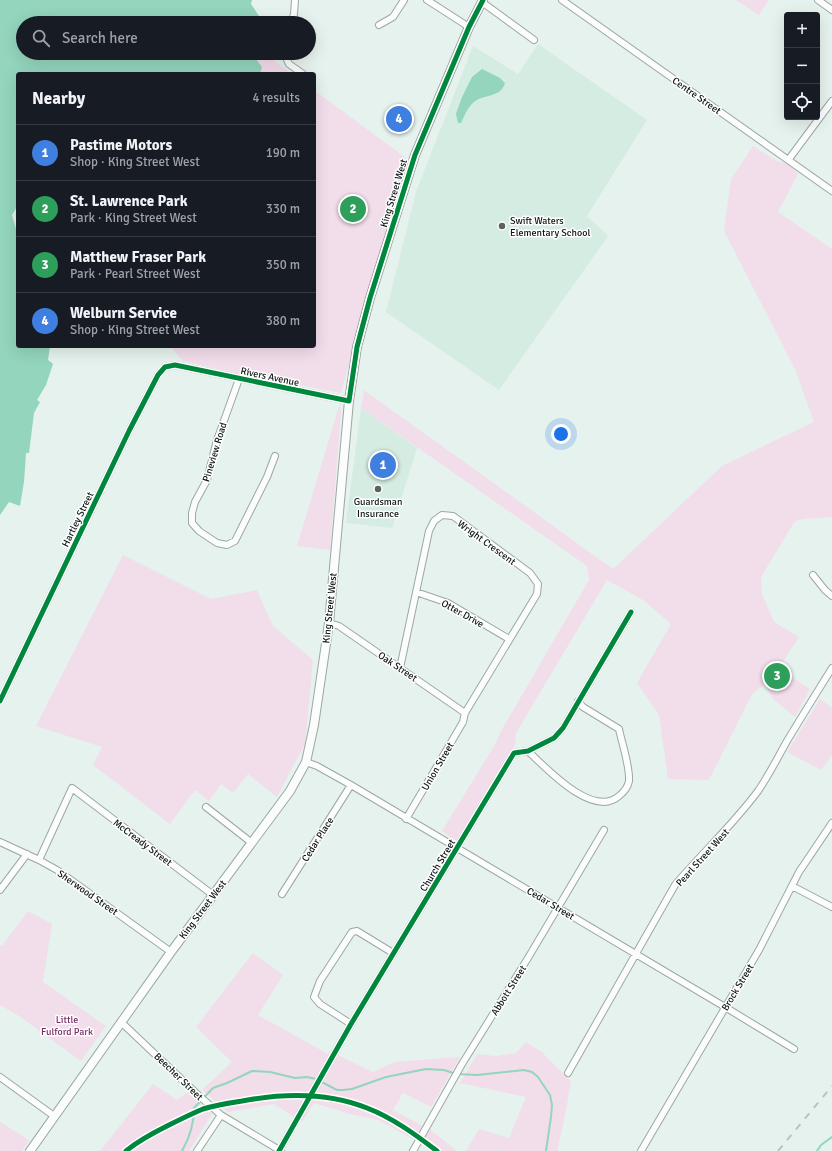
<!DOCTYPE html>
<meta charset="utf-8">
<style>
:root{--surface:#171b24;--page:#242831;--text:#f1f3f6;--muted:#9ea1a6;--line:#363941;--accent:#d93025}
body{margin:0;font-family:Signika,sans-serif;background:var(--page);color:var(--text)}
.controls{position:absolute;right:12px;top:12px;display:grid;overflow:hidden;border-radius:4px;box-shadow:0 4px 16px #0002}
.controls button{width:36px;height:36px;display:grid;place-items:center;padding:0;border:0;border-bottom:1px solid var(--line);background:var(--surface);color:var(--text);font:20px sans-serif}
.you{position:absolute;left:561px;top:434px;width:14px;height:14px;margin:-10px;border:3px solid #fff;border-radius:50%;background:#1a73e8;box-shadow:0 0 0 6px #1a73e833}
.badge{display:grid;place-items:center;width:26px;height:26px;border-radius:50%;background:var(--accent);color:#fff;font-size:13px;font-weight:700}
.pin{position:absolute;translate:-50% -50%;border:2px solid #fff;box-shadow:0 1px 4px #0006}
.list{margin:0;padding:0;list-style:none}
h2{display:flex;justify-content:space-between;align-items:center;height:52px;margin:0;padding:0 16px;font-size:17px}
h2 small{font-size:13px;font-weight:400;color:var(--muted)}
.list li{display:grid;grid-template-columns:26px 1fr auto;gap:12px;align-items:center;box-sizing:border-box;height:56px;padding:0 16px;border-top:1px solid var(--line)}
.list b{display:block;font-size:15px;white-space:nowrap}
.list p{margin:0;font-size:13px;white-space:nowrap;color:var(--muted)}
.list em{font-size:13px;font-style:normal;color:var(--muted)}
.icon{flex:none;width:22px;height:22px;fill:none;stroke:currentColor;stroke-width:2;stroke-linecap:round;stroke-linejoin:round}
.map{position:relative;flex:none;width:832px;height:1151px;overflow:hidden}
.search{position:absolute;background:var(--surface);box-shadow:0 4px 16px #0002;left:16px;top:16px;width:300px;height:44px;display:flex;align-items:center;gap:10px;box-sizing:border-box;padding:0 14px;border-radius:22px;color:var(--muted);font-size:15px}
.panel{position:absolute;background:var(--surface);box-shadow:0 4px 16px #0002;left:16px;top:72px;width:300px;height:276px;border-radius:4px}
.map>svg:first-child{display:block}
.built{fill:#d5ece2}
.green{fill:#f2ddeb}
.water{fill:#93d5bd}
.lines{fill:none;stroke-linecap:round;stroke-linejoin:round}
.stream{stroke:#93d5bd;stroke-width:2}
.minor-casing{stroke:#9da7a3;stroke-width:8}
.major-casing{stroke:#9da7a3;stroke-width:10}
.minor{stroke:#fbfdfc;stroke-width:6}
.major{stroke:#fbfdfc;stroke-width:8}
.rail{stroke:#bdc1bf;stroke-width:2;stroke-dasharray:7 7;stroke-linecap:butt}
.cycleway-casing{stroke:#fff;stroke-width:8}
.cycleway{stroke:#00873e;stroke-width:5}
.poi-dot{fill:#5a635f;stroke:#fff;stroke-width:1.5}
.labels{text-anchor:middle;stroke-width:3;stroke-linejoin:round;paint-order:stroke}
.street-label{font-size:10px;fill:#0e1613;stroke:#fff}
.poi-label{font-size:10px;fill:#0e1613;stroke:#fff;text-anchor:start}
.park-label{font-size:10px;fill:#7b2b64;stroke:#fff}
</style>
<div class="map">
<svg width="832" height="1151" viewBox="0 0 832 1151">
<rect width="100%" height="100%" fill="#e6f2ed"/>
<path class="built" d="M 538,44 L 647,120 L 587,216 L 608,236 L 499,390 L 386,312 L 416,192 L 473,46 L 518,74 Z
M 361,408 L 417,448 L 392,528 L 346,523 Z"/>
<path class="green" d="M 736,0 L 769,0 L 759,15 Z
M 259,53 L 264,53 L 292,74 L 260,74 L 262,67 L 256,59 Z
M 314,90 L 406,158 L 341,393 L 235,373 L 183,361 L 170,346 L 314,346 Z
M 753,146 L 777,161 L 790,165 L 798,174 L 778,212 L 832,249 L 832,517 L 804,519 L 795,521 L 761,577 L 762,594 L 774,622 L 799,637 L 779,668 L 810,689 L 795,717 L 773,699 L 765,684 L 752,694 L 709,780 L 668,779 L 659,715 L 637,683 L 671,624 L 643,600 L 607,580 L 516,733 L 515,745 L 457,842 L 442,831 L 493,748 L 501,731 L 589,580 L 587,566 L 361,408 L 364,390 L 613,569 L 722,466 L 814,422 L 795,369 L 724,231 L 731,179 Z
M 340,403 L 341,413 L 330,550 L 297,546 Z
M 123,555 L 211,599 L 257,590 L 273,626 L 313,660 L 305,744 L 277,797 L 248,774 L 233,793 L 221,784 L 209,801 L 195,790 L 170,824 L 93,765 L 102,747 L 36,726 Z
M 820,699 L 832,708 L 832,755 L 821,770 L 787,752 Z
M 28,911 L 52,924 L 43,982 L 106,1026 L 81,1061 L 19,1016 L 0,1005 L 0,945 L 2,946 Z
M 253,953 L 283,975 L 258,1015 L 328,1054 L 329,1051 L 373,1072 L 395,1062 L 460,1057 L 431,1107 L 403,1093 L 393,1110 L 432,1131 L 457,1151 L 430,1151 L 413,1139 L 378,1120 L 350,1114 L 314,1103 L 302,1122 L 274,1104 L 228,1112 L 202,1090 L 232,1062 L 196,1027 Z
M 526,1042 L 543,1053 L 571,1081 L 566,1111 L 557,1151 L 466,1151 L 479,1129 L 509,1138 L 526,1097 L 460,1083 L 477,1054 L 496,1056 L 516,1053 Z
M 153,1084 L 177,1100 L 188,1092 L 212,1114 L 189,1151 L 100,1151 Z
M 0,1122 L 29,1140 L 22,1151 L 0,1151 Z"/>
<path class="water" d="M 0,0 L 252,0 L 251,4 L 261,19 L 268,23 L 23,23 L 23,53 L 259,53 L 256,59 L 262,67 L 260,74 L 18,74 L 18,205 L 12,215 L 16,229 L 18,229 L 18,346 L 50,346 L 48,360 L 53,364 L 46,385 L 37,400 L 40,402 L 34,413 L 29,453 L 26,453 L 24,482 L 20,506 L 9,502 L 0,515 Z
M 482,69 L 500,78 L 505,83 C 501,98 483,94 474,102 C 467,108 465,115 461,123 L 458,123 L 456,114 L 462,97 L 472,77 Z"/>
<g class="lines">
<path class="stream" d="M 182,1151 C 190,1137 194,1123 194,1108 L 213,1088 L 227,1083 L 252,1071 L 270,1072 L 295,1078 L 307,1077 L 316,1079 L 337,1090 L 343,1090 L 352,1089 L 386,1077 L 426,1069 L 444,1070 L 456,1074 L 477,1075 L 524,1070 L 532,1072 L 538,1077 L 550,1095 L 552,1105 L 551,1117 L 546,1151
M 817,1151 L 821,1145 L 832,1137"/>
<g class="minor-casing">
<path id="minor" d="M 427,0 L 469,27
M 562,0 L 832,191
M 818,0 L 832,10
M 482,2 L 534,40
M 291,23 L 294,14 L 295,0
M 379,25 L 393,17 L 404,0
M 284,53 L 289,64 L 303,74
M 789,159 L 832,101
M 239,379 L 217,440 L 207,480 L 195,502 L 192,513 L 192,523 L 199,531 L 217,543 L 227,545 L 235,541 L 267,477 L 275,456
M 813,575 L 825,590 L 832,596
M 416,592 L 448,603 L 509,639
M 329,623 L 339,626 L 465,713
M 400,668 L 429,531 L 434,521 L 442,515 L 453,516 L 530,573 L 538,584 L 537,594 L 465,713 L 463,722 L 406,819
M 0,701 L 129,431 L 158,375 L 165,367 L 175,365 L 349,401
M 528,751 C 546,768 593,819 619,796 C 624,792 628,787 629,781 C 630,766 622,744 619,729 L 583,707 L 578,701
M 306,762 L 317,766 L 351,785 L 725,1007 L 794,1049
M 206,807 L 252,843
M 0,842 L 39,860 L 57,870 L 171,952
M 39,860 L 72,788 L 213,895
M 792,886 L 832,907
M 0,890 L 27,854
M 282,894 L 351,785
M 121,1022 L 197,1094 L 221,1115 L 281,1151
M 351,1024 L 320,1004 L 314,997 L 320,981 L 352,932 L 357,931 L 393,953
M 568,1073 L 675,885 C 703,852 732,826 758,791 C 769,775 778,757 787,741 C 802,716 817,692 832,668
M 0,1077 L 54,1116
M 197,1151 L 221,1115
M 279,1151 L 351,1024 L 514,753 L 528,751 L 554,738 L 563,728 L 631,612
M 413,1151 L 462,1064 L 528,958 L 604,830
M 641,1151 L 759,950 L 799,872 L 832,823"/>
</g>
<g class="major-casing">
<path id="major" d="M 30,1151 L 171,952 L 290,791 L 306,762 L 314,725 L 329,623 L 349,401 L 357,347 L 370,298 L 415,155 L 469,27 L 483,0"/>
</g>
<use href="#minor" class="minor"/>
<use href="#major" class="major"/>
<path class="rail" d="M 778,1151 L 832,1086"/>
<g class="cycleway-casing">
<path id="cycleway" d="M 0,701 L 129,431 L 158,375 L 165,367 L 175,365 L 349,401 L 357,347 L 370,298 L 415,155 L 469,27 L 483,0
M 126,1151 C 138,1141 153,1133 167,1126 C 179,1120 191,1114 203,1109 C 216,1105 229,1103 242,1101 C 284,1093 327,1092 367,1108 C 393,1118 416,1135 437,1151
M 279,1151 L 351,1024 L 514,753 L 528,751 L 554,738 L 563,728 L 631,612"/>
</g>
<use href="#cycleway" class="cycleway"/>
</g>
<g class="poi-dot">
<circle cx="502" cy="226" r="4"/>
<circle cx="378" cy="489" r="4"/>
</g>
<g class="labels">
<g class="street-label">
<text transform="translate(697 95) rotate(35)" y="4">Centre Street</text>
<text transform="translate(393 193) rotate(-73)" y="4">King Street West</text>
<text transform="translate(270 376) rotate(12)" y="4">Rivers Avenue</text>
<text transform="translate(214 452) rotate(-73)" y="4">Pineview Road</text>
<text transform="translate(77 519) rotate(-64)" y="4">Hartley Street</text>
<text transform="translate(487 542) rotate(36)" y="4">Wright Crescent</text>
<text transform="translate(329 608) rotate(-84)" y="4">King Street West</text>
<text transform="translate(463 613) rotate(29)" y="4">Otter Drive</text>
<text transform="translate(398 666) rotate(34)" y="4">Oak Street</text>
<text transform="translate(437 766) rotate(-60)" y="4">Union Street</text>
<text transform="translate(317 839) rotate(-58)" y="4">Cedar Place</text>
<text transform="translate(143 842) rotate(37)" y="4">McCready Street</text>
<text transform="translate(702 857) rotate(-48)" y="4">Pearl Street West</text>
<text transform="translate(437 865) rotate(-59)" y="4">Church Street</text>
<text transform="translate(88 892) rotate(35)" y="4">Sherwood Street</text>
<text transform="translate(551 903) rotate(31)" y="4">Cedar Street</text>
<text transform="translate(202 909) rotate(-53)" y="4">King Street West</text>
<text transform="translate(737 987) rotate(-59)" y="4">Brock Street</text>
<text transform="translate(508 990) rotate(-58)" y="4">Abbott Street</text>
<text transform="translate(179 1076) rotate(44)" y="4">Beecher Street</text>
</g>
<g class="poi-label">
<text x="510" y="224">Swift Waters<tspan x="510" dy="12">Elementary School</tspan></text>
<text x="378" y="505" text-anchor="middle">Guardsman<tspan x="378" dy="12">Insurance</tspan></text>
</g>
<g class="park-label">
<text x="67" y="1023">Little<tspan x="67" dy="12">Fulford Park</tspan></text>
</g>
</g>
</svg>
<div class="controls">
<button>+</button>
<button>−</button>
<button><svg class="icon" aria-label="locate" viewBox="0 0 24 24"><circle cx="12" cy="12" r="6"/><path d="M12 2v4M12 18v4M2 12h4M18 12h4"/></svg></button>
</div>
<div class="you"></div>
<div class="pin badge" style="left:383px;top:465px;background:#3f7fe0">1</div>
<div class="pin badge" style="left:353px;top:209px;background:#2e9e5b">2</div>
<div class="pin badge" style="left:777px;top:676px;background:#2e9e5b">3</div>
<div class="pin badge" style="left:399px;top:119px;background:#3f7fe0">4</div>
<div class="search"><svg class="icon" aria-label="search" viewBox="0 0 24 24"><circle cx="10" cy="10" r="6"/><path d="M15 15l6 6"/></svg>Search here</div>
<section class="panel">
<h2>Nearby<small>4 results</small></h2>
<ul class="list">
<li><span class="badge" style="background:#3f7fe0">1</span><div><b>Pastime Motors</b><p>Shop · King Street West</p></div><em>190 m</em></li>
<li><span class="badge" style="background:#2e9e5b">2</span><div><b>St. Lawrence Park</b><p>Park · King Street West</p></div><em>330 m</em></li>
<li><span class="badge" style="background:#2e9e5b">3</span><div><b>Matthew Fraser Park</b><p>Park · Pearl Street West</p></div><em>350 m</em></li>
<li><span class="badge" style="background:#3f7fe0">4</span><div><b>Welburn Service</b><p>Shop · King Street West</p></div><em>380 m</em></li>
</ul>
</section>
</div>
